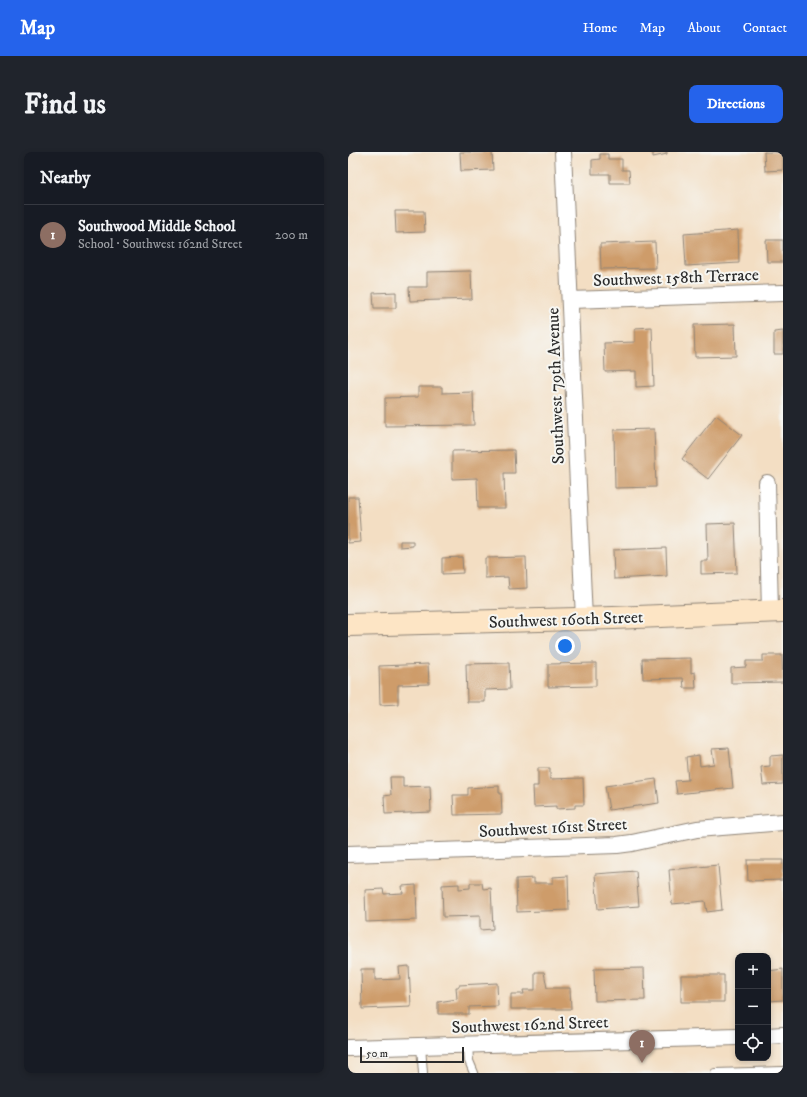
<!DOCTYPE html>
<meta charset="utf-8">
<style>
:root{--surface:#171b24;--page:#20242c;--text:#f1f3f6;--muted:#9ea1a6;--line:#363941;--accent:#2563eb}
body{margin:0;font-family:"IM FELL DW Pica",serif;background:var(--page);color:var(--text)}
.controls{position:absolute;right:12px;bottom:12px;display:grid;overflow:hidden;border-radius:8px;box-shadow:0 2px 6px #0003}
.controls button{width:36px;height:36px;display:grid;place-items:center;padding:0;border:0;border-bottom:1px solid var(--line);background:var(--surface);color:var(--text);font:20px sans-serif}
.scale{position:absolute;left:12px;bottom:10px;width:104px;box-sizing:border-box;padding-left:4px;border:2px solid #2b2b2b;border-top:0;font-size:11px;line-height:14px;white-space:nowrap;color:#2b2b2b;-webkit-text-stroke:3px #f6f6f2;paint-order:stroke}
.you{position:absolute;left:217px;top:494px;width:14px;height:14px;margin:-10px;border:3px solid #fff;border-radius:50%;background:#1a73e8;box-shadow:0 0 0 6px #1a73e833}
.badge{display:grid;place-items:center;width:26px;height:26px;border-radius:50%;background:var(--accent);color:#fff;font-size:13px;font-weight:700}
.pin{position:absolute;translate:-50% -33px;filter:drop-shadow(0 1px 2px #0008)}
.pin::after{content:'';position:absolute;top:21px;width:14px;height:12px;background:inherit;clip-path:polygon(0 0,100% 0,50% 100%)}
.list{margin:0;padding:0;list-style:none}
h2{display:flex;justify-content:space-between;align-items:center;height:52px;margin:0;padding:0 16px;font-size:17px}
h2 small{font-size:13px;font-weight:400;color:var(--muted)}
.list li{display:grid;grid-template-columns:26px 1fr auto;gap:12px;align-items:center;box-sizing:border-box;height:60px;padding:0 16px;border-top:1px solid var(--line)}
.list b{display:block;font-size:15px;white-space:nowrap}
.list p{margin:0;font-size:13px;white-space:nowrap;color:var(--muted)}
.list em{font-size:13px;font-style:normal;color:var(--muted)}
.icon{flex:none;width:22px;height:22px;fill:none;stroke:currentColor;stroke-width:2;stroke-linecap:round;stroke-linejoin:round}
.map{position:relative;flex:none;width:435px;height:921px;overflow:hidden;border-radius:8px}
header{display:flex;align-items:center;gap:24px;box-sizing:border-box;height:56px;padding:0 20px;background:var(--accent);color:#fff}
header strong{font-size:19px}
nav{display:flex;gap:22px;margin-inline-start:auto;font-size:14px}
.intro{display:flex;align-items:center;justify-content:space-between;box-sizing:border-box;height:96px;padding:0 24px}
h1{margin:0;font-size:28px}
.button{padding:10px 18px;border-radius:8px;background:var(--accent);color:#fff;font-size:14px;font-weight:700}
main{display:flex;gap:24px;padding:0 24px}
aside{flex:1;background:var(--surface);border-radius:8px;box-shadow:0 2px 6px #0003}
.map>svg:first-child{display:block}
.building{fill:#ce9c6a}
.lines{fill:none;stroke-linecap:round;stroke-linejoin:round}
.lane-casing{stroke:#8f8477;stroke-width:10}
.street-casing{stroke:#8f8477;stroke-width:18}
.secondary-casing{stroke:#8f8477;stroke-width:24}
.lane{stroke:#fff;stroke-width:8}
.street{stroke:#fff;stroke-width:16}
.secondary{stroke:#fde5c5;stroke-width:22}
.labels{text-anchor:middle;stroke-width:4;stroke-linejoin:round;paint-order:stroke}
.street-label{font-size:17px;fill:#2b2b2b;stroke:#f6f6f2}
</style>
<header>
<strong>Map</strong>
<nav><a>Home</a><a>Map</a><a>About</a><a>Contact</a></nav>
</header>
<div class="intro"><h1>Find us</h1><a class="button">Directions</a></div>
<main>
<aside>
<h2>Nearby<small></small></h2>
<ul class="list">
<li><span class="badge" style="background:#8d6e63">1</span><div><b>Southwood Middle School</b><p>School · Southwest 162nd Street</p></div><em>200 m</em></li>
</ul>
</aside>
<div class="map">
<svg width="435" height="921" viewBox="0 0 435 921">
<rect width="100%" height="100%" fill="#f6f6f2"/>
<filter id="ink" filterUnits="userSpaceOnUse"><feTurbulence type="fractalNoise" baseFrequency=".025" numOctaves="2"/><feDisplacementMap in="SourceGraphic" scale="8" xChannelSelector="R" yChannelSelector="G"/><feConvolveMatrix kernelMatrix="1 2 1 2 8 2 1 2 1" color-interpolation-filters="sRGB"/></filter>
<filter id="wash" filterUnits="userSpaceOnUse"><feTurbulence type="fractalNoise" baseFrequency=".012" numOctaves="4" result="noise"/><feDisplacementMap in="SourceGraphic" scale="16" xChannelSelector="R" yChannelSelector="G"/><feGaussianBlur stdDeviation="0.9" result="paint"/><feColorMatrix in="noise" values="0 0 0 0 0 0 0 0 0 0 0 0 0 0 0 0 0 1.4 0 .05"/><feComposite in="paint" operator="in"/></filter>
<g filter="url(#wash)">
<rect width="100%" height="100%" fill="#f3dec3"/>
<g id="blocks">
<path class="building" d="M 112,0 L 144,0 L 145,18 L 113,19 Z
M 305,0 L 319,0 L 319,2 L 305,5 Z
M 416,0 L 435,0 L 435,18 L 417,19 Z
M 252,2 L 260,2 L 260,7 L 274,7 L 274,18 L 281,18 L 282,31 L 262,31 L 262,22 L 244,22 L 244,8 L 252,7 Z
M 47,59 L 76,59 L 77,80 L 48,81 Z
M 390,78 L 391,111 L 338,114 L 336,82 Z
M 418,88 L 435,88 L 435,110 L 419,110 Z
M 307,90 L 308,116 L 253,117 L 252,92 Z
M 123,119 L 124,147 L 62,149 L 61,135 L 79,135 L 79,120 Z
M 48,140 L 48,156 L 26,156 L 25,141 Z
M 387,172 L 388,204 L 347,205 L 346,173 Z
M 304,175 L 306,234 L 288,235 L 288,219 L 257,220 L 256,191 L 287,190 L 287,176 Z
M 435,179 L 435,202 L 426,202 L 426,180 Z
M 70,235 L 94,235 L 94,241 L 125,240 L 126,273 L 37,274 L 37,246 L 70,245 Z
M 368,263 L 394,283 L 360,327 L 334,307 Z
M 306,277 L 308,335 L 267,336 L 266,278 Z
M 166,298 L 167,321 L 156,321 L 157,356 L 130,356 L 129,326 L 104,327 L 104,299 Z
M 0,345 L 10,345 L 13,390 L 0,391 Z
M 387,371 L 389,421 L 353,422 L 353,409 L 360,409 L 359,372 Z
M 52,389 L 65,389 L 65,394 L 52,395 Z
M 318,396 L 319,424 L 266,427 L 265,398 Z
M 114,405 L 115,421 L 94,422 L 94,406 Z
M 178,405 L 179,436 L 161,437 L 160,425 L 137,426 L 137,406 Z
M 415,503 L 434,503 L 435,530 L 383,531 L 383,516 L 398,515 L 398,509 L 415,509 Z
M 343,506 L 343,521 L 347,520 L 348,536 L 336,536 L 335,526 L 295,527 L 294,507 Z
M 161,511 L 162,537 L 137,538 L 137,550 L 119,550 L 118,512 Z
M 248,511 L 248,534 L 200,535 L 200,512 Z
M 80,512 L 81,532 L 50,533 L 50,552 L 32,553 L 31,514 Z
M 381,596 L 385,636 L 329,642 L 327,629 L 340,628 L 338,605 L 351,603 L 352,614 L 366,612 L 364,597 Z
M 435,603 L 435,632 L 415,633 L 413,615 L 422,614 L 422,604 Z
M 190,616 L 202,616 L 202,627 L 235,626 L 236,653 L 227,653 L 227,656 L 208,657 L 208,654 L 186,655 L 185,634 L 190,634 Z
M 42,625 L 55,625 L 55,635 L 82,634 L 83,660 L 37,662 L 36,644 L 43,643 Z
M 308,627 L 311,651 L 261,658 L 257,634 Z
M 151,634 L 151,641 L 153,641 L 154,662 L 106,663 L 105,643 L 120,643 L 120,636 Z
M 399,708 L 435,708 L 435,728 L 400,729 Z
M 370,713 L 374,758 L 359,760 L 357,749 L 324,752 L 321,718 Z
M 288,719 L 291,754 L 250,757 L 247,722 Z
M 220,724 L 221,758 L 169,760 L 168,727 L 186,726 L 186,731 L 205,731 L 205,725 Z
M 122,731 L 134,731 L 135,737 L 143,736 L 145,777 L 132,778 L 132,764 L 95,765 L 94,733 L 111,732 L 111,737 L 122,736 Z
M 68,733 L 69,768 L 18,770 L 17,738 L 35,737 L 36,742 L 55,741 L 54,734 Z
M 61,814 L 63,855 L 14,857 L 13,817 L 27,817 L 27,828 L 52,827 L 51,815 Z
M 296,816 L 297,848 L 247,849 L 246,817 Z
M 435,817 L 435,848 L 420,849 L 420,819 Z
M 187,820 L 196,820 L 199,836 L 222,836 L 223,857 L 163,857 L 163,842 L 176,842 L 175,838 L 187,838 Z
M 333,823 L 376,823 L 376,850 L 333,850 Z
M 149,831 L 150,854 L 121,855 L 121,862 L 90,862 L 90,850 L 109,847 L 108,835 L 111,835 L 111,833 Z"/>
</g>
</g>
<g filter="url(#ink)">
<use href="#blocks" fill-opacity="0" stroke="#8f8477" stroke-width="1"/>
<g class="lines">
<g class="lane-casing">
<path id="lane" d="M 120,892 L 121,909 L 126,921
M 73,894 L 75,921
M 367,921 L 435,919"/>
</g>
<g class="street-casing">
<path id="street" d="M 215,0 L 236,467
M 222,148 L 435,141
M 419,331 L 422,460
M 0,702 L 269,693 L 284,691 L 349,677 L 435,670
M 420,884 L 435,883
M 0,896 L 390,885"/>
</g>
<g class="secondary-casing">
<path id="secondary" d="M 0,473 L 265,466 L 435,459"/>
</g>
<use href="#lane" class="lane"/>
<use href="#street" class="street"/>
<use href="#secondary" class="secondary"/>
</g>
</g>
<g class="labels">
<g class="street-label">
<text transform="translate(328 125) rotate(-2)" y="6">Southwest 158th Terrace</text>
<text transform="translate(207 234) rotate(-92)" y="6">Southwest 79th Avenue</text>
<text transform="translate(218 467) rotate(-2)" y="6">Southwest 160th Street</text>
<text transform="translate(205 675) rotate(-3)" y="6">Southwest 161st Street</text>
<text transform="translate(182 872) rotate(-2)" y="6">Southwest 162nd Street</text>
</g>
</g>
</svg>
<div class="controls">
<button>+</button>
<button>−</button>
<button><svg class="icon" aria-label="locate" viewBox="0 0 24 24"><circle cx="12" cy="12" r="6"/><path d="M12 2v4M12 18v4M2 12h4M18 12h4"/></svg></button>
</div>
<div class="scale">50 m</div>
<div class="you"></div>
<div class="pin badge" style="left:294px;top:911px;background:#8d6e63">1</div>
</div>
</main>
